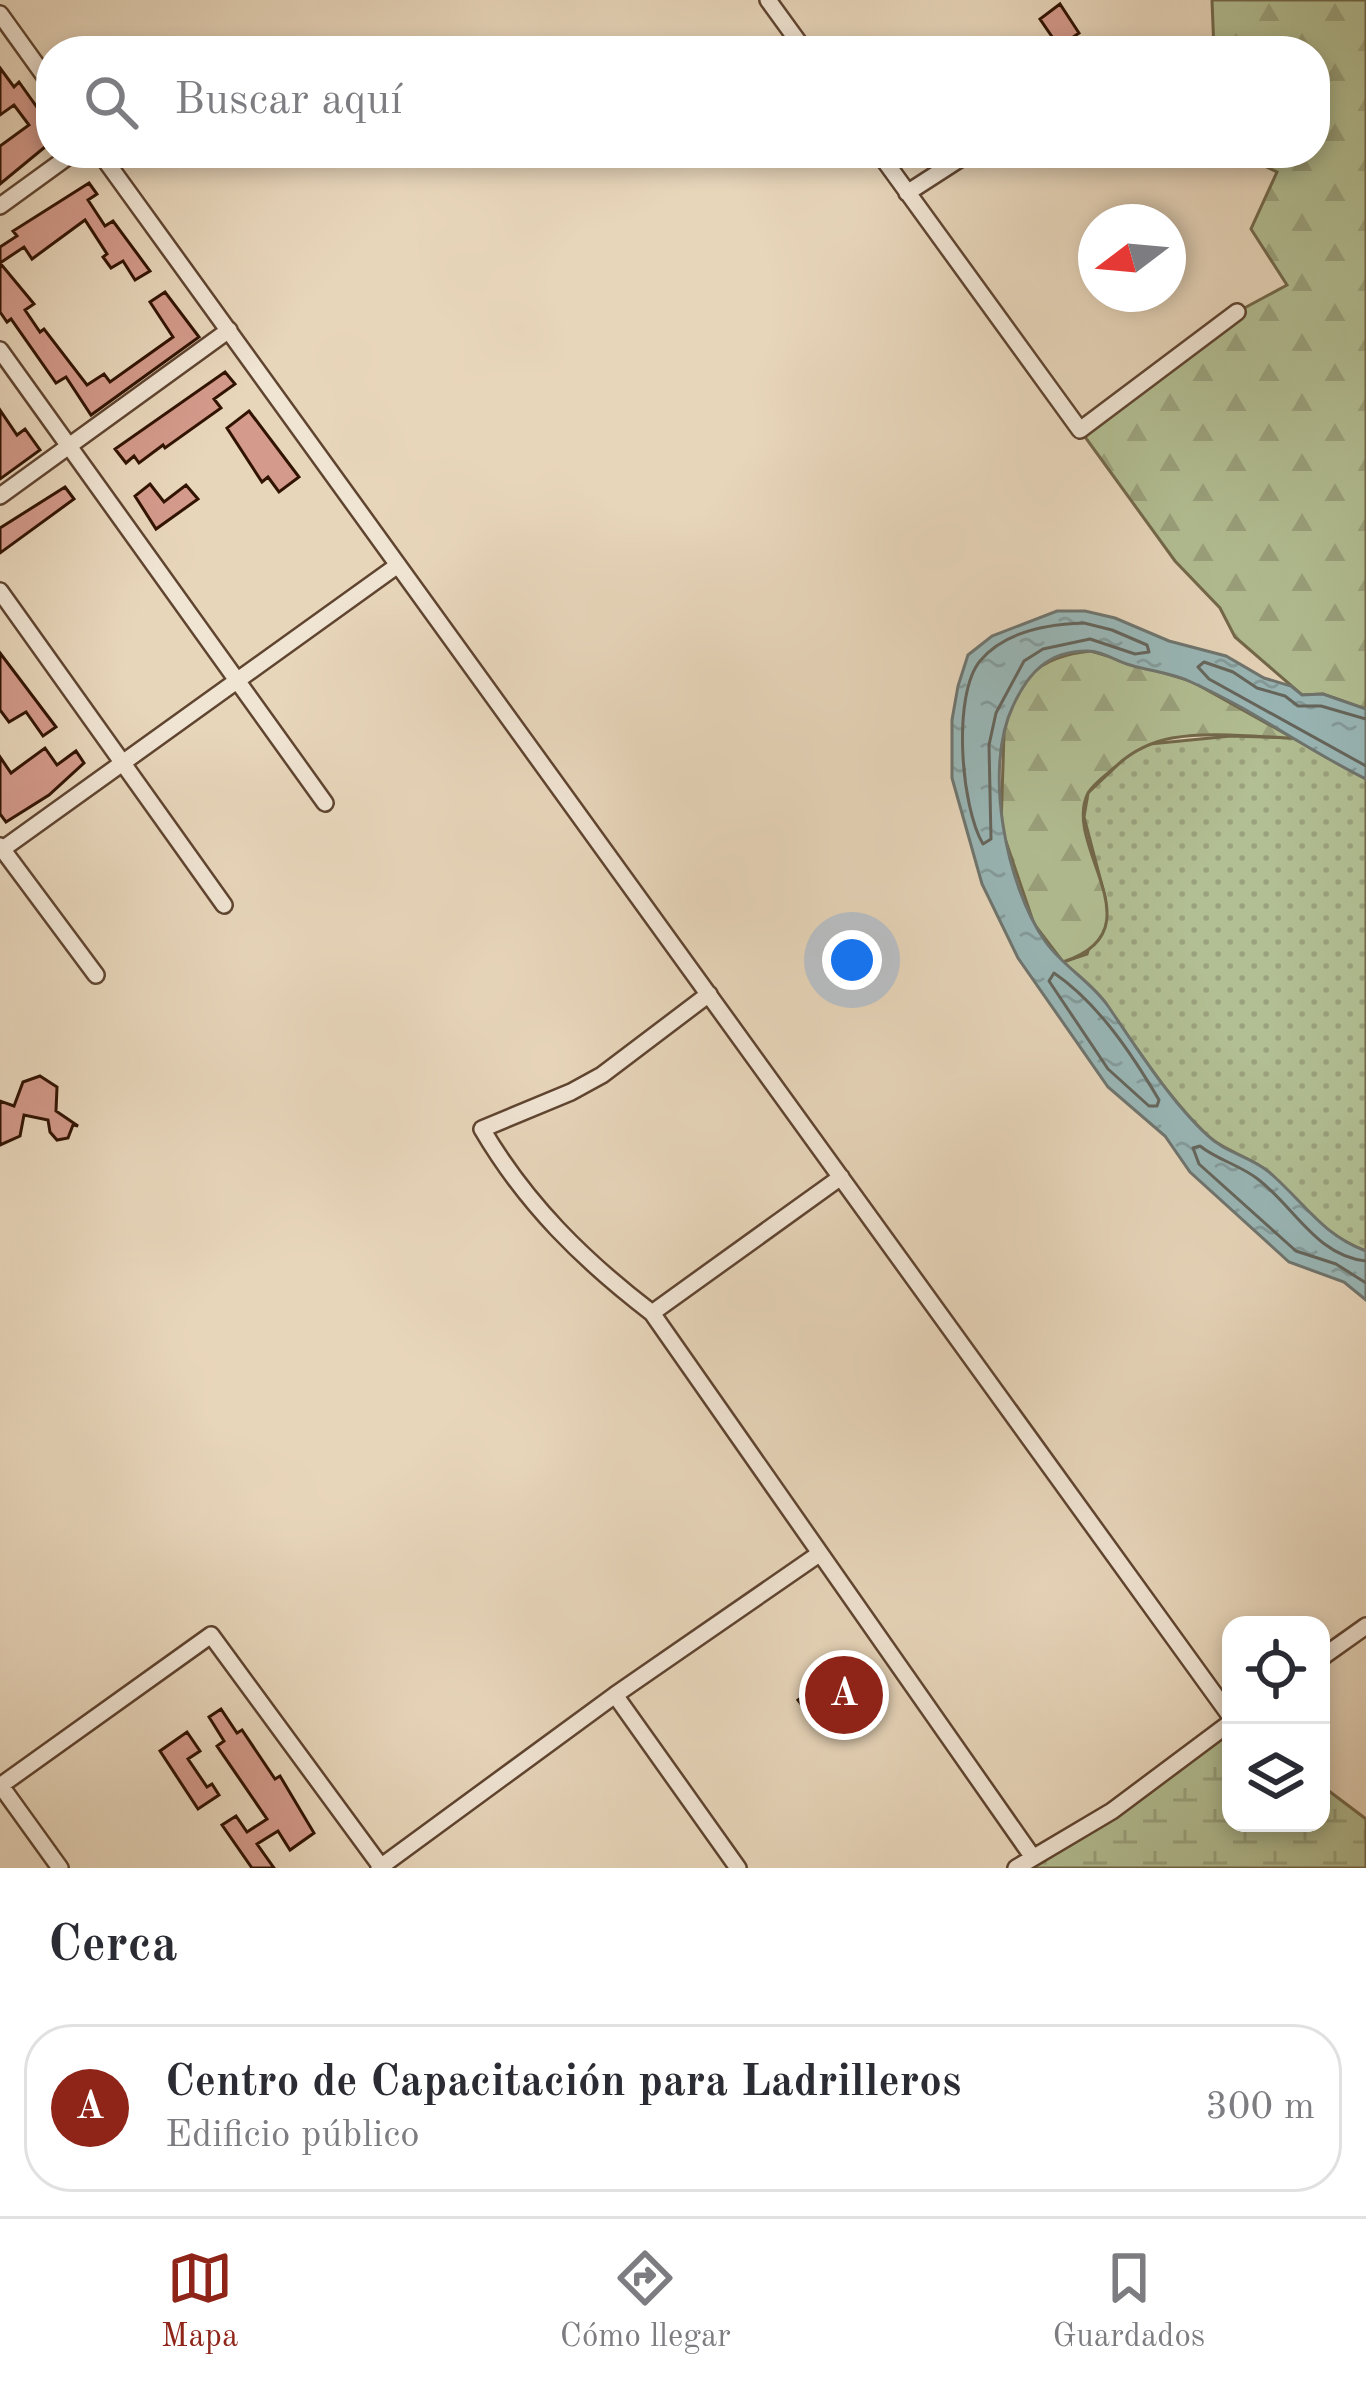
<!DOCTYPE html>
<html lang="es">
<meta charset="utf-8">
<style>
:root{--surface:#fff;--page:#f7f7f7;--text:#2b2b33;--muted:#7c7c81;--line:#e1e1e2;--accent:#8f2418}
body{margin:0;font-family:"Old Standard TT",serif;background:var(--page);color:var(--text)}
.controls{position:absolute;right:36px;bottom:36px;display:grid;overflow:hidden;border-radius:24px;box-shadow:0 6px 18px #0003}
.controls button{width:108px;height:108px;display:grid;place-items:center;padding:0;border:0;border-bottom:3px solid var(--line);background:var(--surface);color:var(--text);font:60px sans-serif}
.compass{position:absolute;left:1078px;top:204px;width:108px;height:108px;border-radius:50%;background:var(--surface);box-shadow:0 6px 18px #0003;rotate:254deg}
.you{position:absolute;left:852px;top:960px;width:42px;height:42px;margin:-30px;border:9px solid #fff;border-radius:50%;background:#1a73e8;box-shadow:0 0 0 18px #1a73e833}
.badge{display:grid;place-items:center;width:78px;height:78px;border-radius:50%;background:var(--accent);color:#fff;font-size:39px;font-weight:700}
.pin{position:absolute;translate:-50% -50%;border:6px solid #fff;box-shadow:0 3px 12px #0006}
.list{margin:0;padding:0;list-style:none}
h2{display:flex;justify-content:space-between;align-items:center;height:156px;margin:0;padding:0 48px;font-size:51px}
h2 small{font-size:39px;font-weight:400;color:var(--muted)}
.list li{display:grid;grid-template-columns:78px 1fr auto;gap:36px;align-items:center;box-sizing:border-box;height:168px;margin:0 24px 24px;padding:0 24px;border:3px solid var(--line);border-radius:48px}
.list b{display:block;font-size:45px;white-space:nowrap}
.list p{margin:0;font-size:39px;white-space:nowrap;color:var(--muted)}
.list em{font-size:39px;font-style:normal;color:var(--muted)}
.icon{flex:none;width:66px;height:66px;fill:none;stroke:currentColor;stroke-width:2;stroke-linecap:round;stroke-linejoin:round}
.map{position:relative;flex:none;width:1366px;height:1868px;overflow:hidden}
.search{position:absolute;background:var(--surface);box-shadow:0 6px 18px #0003;left:36px;right:36px;top:36px;height:132px;display:flex;align-items:center;gap:30px;box-sizing:border-box;padding:0 42px;border-radius:48px;color:var(--muted);font-size:45px}
.sheet{height:348px;background:var(--surface)}
nav{display:flex;justify-content:space-around;align-items:center;box-sizing:border-box;height:168px;border-top:3px solid var(--line);background:var(--surface);font-size:33px;color:var(--muted)}
nav a{display:grid;justify-items:center;gap:6px}
nav .on{color:var(--accent)}
.map>svg:first-child{display:block}
.grass{fill:url(#grass-dots);stroke:#72684a;stroke-width:3}
.forest{fill:url(#forest-firs);stroke:#72684a;stroke-width:3}
.wetland{fill:url(#wetland-marsh);stroke:#72684a;stroke-width:3}
.water{fill:url(#water-ripples);stroke:#6f756f;stroke-width:3}
.lines{fill:none;stroke-linecap:round;stroke-linejoin:round}
.shore{stroke:#65655c;stroke-width:3}
.building{fill:#d49a8b;stroke:#311302;stroke-width:3}
.street-casing{stroke:#5f4430;stroke-width:20}
.street{stroke:#f0e4d3;stroke-width:15}
</style>
<div class="map">
<svg width="1366" height="1868" viewBox="0 0 1366 1868">
<defs>
<pattern id="grass-dots" width="8" height="8" patternUnits="userSpaceOnUse" patternTransform="scale(3)"><rect width="8" height="8" fill="#b2be93"/><path d="M2 2h.1M6 6h.1" fill="none" stroke="#9aa27d" stroke-width="1.8" stroke-linecap="round"/></pattern>
<pattern id="forest-firs" width="22" height="20" patternUnits="userSpaceOnUse" patternTransform="scale(3)"><rect width="22" height="20" fill="#b2be93"/><path d="M5 1l3.5 6h-7zM16 11l3.5 6h-7z" fill="#9aa27d"/></pattern>
<pattern id="wetland-marsh" width="20" height="14" patternUnits="userSpaceOnUse" patternTransform="scale(3)"><rect width="20" height="14" fill="#b2be93"/><path d="M1 5h8M5 5V1M11 12h8M15 12V8" fill="none" stroke="#9aa27d"/></pattern>
<pattern id="water-ripples" width="26" height="14" patternUnits="userSpaceOnUse" patternTransform="scale(3)"><rect width="26" height="14" fill="#99b7b7"/><path d="M2 4q2-2 4 0t4 0M15 11q2-2 4 0t4 0" fill="none" stroke="#849c9c"/></pattern>
</defs>
<rect width="100%" height="100%" fill="#e8d6bb"/>
<filter id="stains"><feTurbulence type="fractalNoise" baseFrequency=".00167" numOctaves="4"/><feColorMatrix values="0 0 0 0 .2 0 0 0 0 .09 0 0 0 0 .02 0 0 0 .5 -.17"/></filter>
<radialGradient id="worn" r=".72"><stop offset=".6" stop-color="#630" stop-opacity="0"/><stop offset="1" stop-color="#630" stop-opacity=".3"/></radialGradient>
<path class="grass" d="M 1231,736 L 1293,738 L 1366,779 L 1366,1251 C 1325,1236 1304,1207 1274,1177 C 1254,1157 1223,1152 1204,1132 C 1150,1080 1122,1013 1063,962 L 1087,954 L 1105,897 L 1084,817 L 1088,793 L 1128,755 L 1150,744 Z"/>
<path class="forest" d="M 1212,0 L 1366,0 L 1366,709 L 1323,694 L 1302,695 L 1235,637 L 1220,608 L 1175,561 L 1080,430 L 1237,312 L 1287,285 L 1251,229 L 1277,172 L 1238,153 L 1315,153 L 1315,51 L 1214,51 Z
M 1091,651 L 1191,681 L 1293,738 C 1254,737 1211,731 1172,738 C 1150,742 1131,752 1115,767 C 1107,774 1093,784 1088,793 C 1061,846 1161,930 1063,962 L 1034,924 L 1001,827 L 1004,733 C 1014,680 1038,656 1091,651 Z"/>
<path class="wetland" d="M 1231,1722 L 1231,1823 L 1321,1823 L 1321,1785 L 1366,1819 L 1366,1868 L 1016,1868 Z"/>
<path class="water" d="M 1057,611 L 1085,611 L 1115,618 L 1169,641 L 1226,656 L 1264,678 L 1291,686 L 1302,695 L 1323,694 L 1366,709 L 1366,779 C 1307,750 1252,709 1191,682 C 1173,673 1150,671 1130,665 C 1115,661 1103,651 1087,651 C 1048,651 1028,673 1013,706 C 983,768 1006,885 1045,941 C 1062,966 1091,981 1108,1006 C 1136,1047 1171,1102 1207,1135 C 1225,1153 1250,1156 1269,1172 C 1303,1201 1322,1235 1366,1251 L 1366,1300 L 1344,1282 L 1289,1262 L 1190,1172 L 1165,1136 L 1108,1087 L 1018,958 L 982,884 L 952,778 L 952,720 L 958,686 L 968,655 L 992,636 Z"/>
<g class="lines">
<path class="shore" d="M 1084,623 L 1112,630 L 1147,645 L 1149,652 L 1135,654 L 1090,639 L 1043,649 L 1024,661 L 996,713 L 989,745 L 991,839 L 983,844 C 961,807 952,695 980,661 C 1005,631 1048,624 1084,623 Z
M 1366,719 L 1321,706 L 1298,706 L 1285,696 L 1257,688 L 1233,672 L 1204,662 L 1198,667 L 1209,679 L 1366,766
M 1054,973 C 1098,1003 1132,1054 1159,1100 L 1157,1106 L 1149,1106 L 1108,1069 L 1049,981 Z
M 1366,1261 C 1317,1256 1295,1208 1259,1180 C 1241,1165 1219,1161 1200,1146 L 1193,1148 L 1199,1164 L 1296,1251 L 1336,1264 L 1366,1283"/>
</g>
<path class="building" d="M 1060,4 L 1079,33 L 1059,47 L 1040,19 Z
M 0,68 L 14,87 L 19,82 L 51,127 L 51,142 L 0,184 L 0,146 L 29,125 L 14,105 L 0,115 Z
M 89,183 L 97,194 L 88,200 L 105,226 L 113,221 L 150,271 L 135,280 L 123,261 L 111,268 L 103,257 L 107,254 L 85,220 L 32,259 L 24,247 L 0,263 L 34,304 L 25,310 L 40,332 L 44,329 L 87,385 L 104,374 L 110,382 L 173,337 L 150,302 L 165,292 L 199,337 L 91,415 L 66,377 L 56,383 L 11,319 L 7,322 L 0,312 L 0,247 L 17,236 L 13,231 Z
M 225,372 L 235,384 L 214,399 L 221,408 L 165,448 L 163,445 L 139,463 L 134,456 L 126,463 L 115,449 Z
M 0,410 L 17,435 L 25,429 L 40,450 L 0,479 Z
M 249,411 L 299,477 L 279,492 L 268,477 L 262,482 L 227,428 Z
M 150,484 L 164,502 L 186,485 L 198,499 L 156,529 L 135,496 Z
M 65,487 L 74,499 L 0,553 L 0,528 Z
M 0,653 L 56,727 L 43,736 L 26,712 L 9,722 L 0,710 Z
M 45,748 L 57,765 L 76,751 L 84,763 L 49,795 L 6,822 L 0,814 L 0,757 L 11,773 Z
M 40,1076 L 57,1087 L 56,1111 L 78,1126 L 73,1125 L 68,1138 L 57,1140 L 50,1132 L 48,1120 L 24,1115 L 20,1136 L 0,1145 L 0,1101 L 14,1106 L 23,1082 Z
M 847,1664 L 866,1690 L 818,1726 L 798,1700 Z
M 221,1709 L 237,1733 L 242,1730 L 275,1779 L 280,1776 L 314,1833 L 290,1850 L 278,1831 L 257,1844 L 274,1868 L 252,1868 L 222,1825 L 236,1816 L 247,1832 L 267,1819 L 217,1746 L 224,1741 L 209,1717 Z
M 187,1732 L 200,1751 L 188,1759 L 207,1787 L 212,1784 L 219,1795 L 198,1809 L 160,1751 Z"/>
<g class="lines">
<g class="street-casing">
<path id="street" d="M 768,0 L 805,51
M 0,14 L 51,85
M 100,153 L 1231,1717
M 879,153 L 1080,430 L 1237,312
M 907,193 L 969,153
M 0,206 L 73,153
M 0,350 L 325,803
M 0,496 L 229,330
M 0,591 L 224,905
M 0,846 L 96,975
M 0,851 L 398,565
M 709,994 L 602,1075 L 571,1092 L 482,1129 C 526,1204 583,1260 652,1313 L 1032,1856
M 652,1313 L 841,1177
M 1321,1658 L 1366,1626
M 615,1695 L 738,1868
M 0,1786 L 211,1635 L 382,1868
M 1,1786 L 60,1868
M 379,1868 L 615,1695 L 819,1554
M 1016,1868 L 1112,1811 L 1231,1722"/>
</g>
<use href="#street" class="street"/>
</g>
<rect width="100%" height="100%" filter="url(#stains)"/>
<rect width="100%" height="100%" fill="url(#worn)"/>
</svg>
<div class="controls">
<button><svg class="icon" aria-label="locate" viewBox="0 0 24 24"><circle cx="12" cy="12" r="6"/><path d="M12 2v4M12 18v4M2 12h4M18 12h4"/></svg></button>
<button><svg class="icon" aria-label="layers" viewBox="0 0 24 24"><path d="M12 4l9 5-9 5-9-5zM3 14l9 5 9-5"/></svg></button>
</div>
<svg class="compass" viewBox="-18 -18 36 36"><path d="M0-13l5 13h-10z" fill="#e53935"/><path d="M0 13l5-13h-10z" fill="#7c7c81"/></svg>
<div class="you"></div>
<div class="pin badge" style="left:844px;top:1695px">A</div>
<div class="search"><svg class="icon" aria-label="search" viewBox="0 0 24 24"><circle cx="10" cy="10" r="6"/><path d="M15 15l6 6"/></svg>Buscar aquí</div>
</div>
<section class="sheet">
<h2>Cerca<small></small></h2>
<ul class="list">
<li><span class="badge">A</span><div><b>Centro de Capacitación para Ladrilleros</b><p>Edificio público</p></div><em>300 m</em></li>
</ul>
</section>
<nav>
<a class="on"><svg class="icon" aria-label="map" viewBox="0 0 24 24"><path d="M3 6l6-2 6 2 6-2v14l-6 2-6-2-6 2zM9 4v14M15 6v14"/></svg>Mapa</a>
<a><svg class="icon" aria-label="directions" viewBox="0 0 24 24"><path d="M12 3l9 9-9 9-9-9zM9 14v-3h6M13 9l2 2-2 2"/></svg>Cómo llegar</a>
<a><svg class="icon" aria-label="saved" viewBox="0 0 24 24"><path d="M7 4h10v16l-5-4-5 4z"/></svg>Guardados</a>
</nav>
